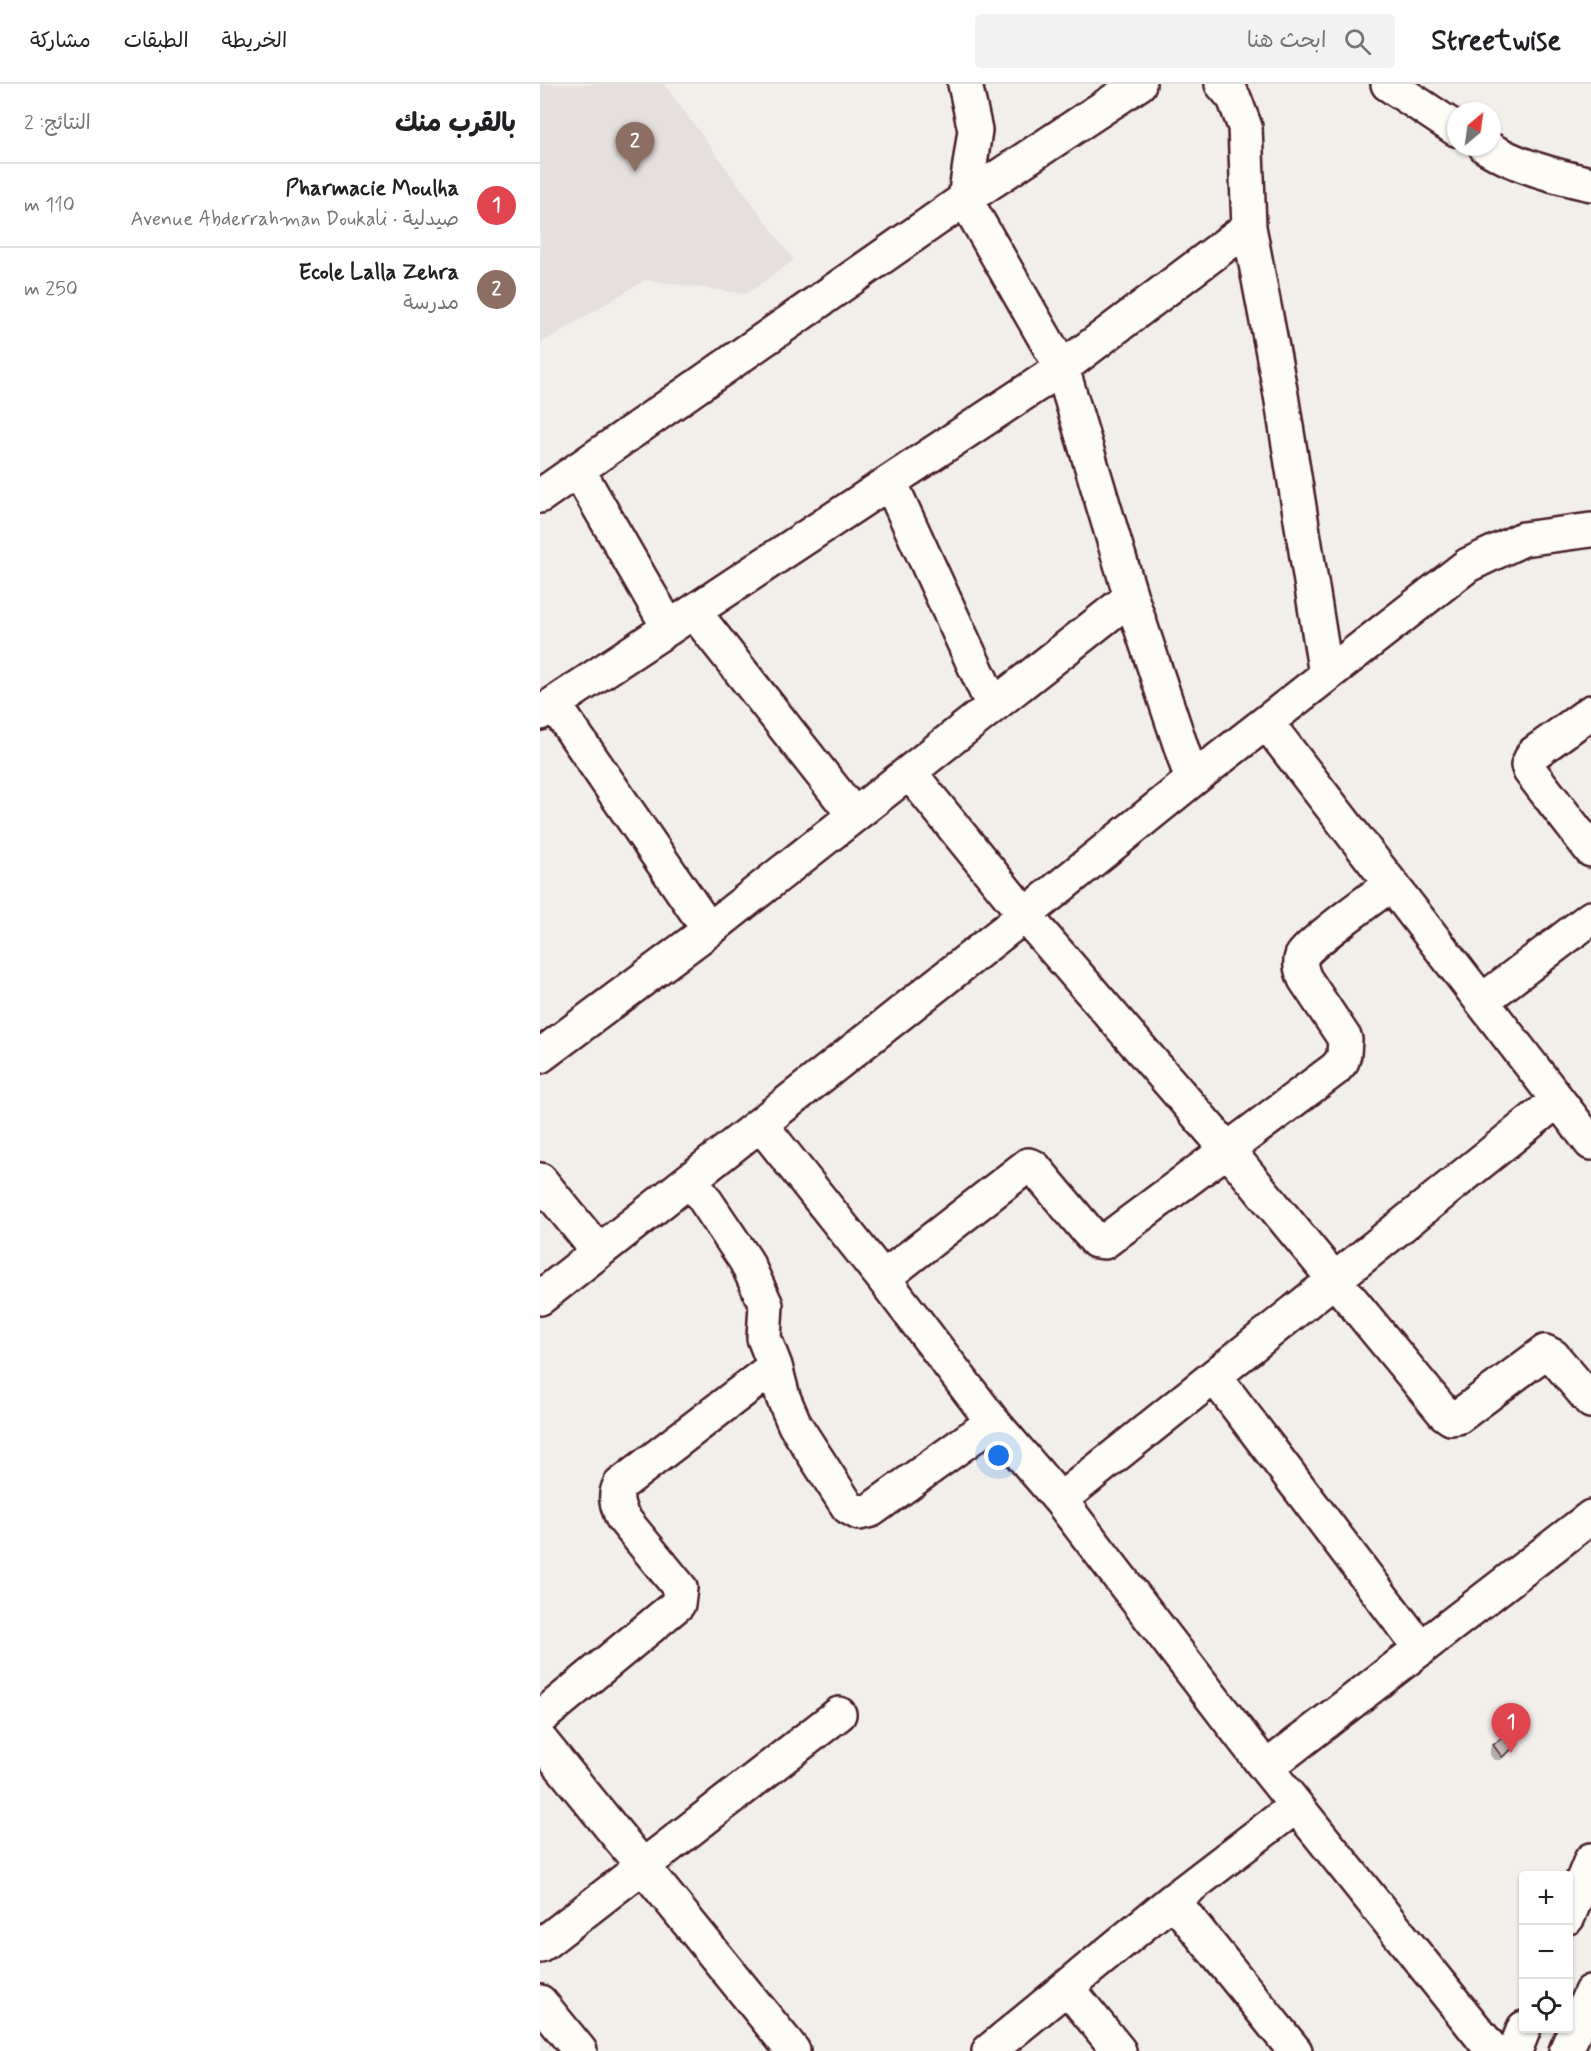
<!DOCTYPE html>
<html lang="ar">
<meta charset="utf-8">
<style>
:root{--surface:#fff;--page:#f2f2f2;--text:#202124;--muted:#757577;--line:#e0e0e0;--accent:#111827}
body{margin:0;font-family:Mynerve,"Playpen Sans Arabic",sans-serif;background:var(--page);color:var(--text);direction:rtl}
.controls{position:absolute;right:18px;bottom:18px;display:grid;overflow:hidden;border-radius:6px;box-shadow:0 2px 4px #0004}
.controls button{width:54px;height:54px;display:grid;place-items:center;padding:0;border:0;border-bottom:2px solid var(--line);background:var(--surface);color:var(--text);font:30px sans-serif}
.compass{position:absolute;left:907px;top:18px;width:54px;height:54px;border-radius:50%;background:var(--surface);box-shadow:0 2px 4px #0004;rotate:29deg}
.you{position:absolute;left:459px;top:1372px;width:21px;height:21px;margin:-15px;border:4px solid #fff;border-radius:50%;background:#1a73e8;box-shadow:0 0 0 9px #1a73e833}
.badge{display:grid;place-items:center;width:39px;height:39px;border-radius:50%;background:var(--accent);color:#fff;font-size:20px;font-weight:700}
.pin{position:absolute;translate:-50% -50px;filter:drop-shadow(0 2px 3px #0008)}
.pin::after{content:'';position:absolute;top:32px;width:21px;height:18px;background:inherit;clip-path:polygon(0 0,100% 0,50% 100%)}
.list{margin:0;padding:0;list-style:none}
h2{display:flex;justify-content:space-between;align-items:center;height:78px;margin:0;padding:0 24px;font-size:26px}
h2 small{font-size:20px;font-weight:400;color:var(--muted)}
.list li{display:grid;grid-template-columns:39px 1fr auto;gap:18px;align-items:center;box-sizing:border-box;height:84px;padding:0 24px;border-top:2px solid var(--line)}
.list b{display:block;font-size:22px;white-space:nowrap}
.list p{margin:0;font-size:20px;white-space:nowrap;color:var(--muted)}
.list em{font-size:20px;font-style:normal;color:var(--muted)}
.icon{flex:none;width:33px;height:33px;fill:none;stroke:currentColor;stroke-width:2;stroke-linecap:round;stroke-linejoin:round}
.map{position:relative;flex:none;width:1051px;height:1967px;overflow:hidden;direction:ltr}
header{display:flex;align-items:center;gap:36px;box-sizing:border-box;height:84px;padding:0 30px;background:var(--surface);border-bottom:2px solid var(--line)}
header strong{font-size:28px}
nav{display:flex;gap:33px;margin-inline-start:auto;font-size:21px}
.search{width:420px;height:54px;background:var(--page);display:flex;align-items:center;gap:15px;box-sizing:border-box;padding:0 21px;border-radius:6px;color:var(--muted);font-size:22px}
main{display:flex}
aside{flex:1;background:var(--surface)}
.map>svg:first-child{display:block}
.built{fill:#e5dfdd}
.building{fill:#c8bbbb;stroke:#4a1f2b;stroke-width:1.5;filter:url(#shadow)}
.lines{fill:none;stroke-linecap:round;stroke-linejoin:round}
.minor-casing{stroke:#4a1f2b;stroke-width:38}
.major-casing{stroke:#4a1f2b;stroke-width:38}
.minor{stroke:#fdfcf7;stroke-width:33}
.major{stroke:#fdfcf7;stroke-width:33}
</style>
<header>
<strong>Streetwise</strong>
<div class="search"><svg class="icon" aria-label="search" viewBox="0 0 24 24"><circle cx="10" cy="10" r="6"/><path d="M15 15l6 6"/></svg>ابحث هنا</div>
<nav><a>الخريطة</a><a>الطبقات</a><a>مشاركة</a></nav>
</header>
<main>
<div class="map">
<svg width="1051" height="1967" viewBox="0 0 1051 1967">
<defs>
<filter id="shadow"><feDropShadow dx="-5.5" dy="5.5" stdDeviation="0" flood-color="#0004"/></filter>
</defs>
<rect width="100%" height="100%" fill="#f2efeb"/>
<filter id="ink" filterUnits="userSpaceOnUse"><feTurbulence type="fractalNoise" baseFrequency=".0167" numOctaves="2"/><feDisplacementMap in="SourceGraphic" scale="12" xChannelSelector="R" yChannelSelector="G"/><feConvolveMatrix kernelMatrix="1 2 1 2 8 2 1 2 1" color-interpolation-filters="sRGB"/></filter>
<g filter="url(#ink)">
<path class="built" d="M 0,0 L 124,0 L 254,176 L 206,210 L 105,196 L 0,260 Z"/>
<path class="building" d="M 969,1648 L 978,1660 L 962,1673 L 953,1661 Z"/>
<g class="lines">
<g class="minor-casing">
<path id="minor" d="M 682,0 L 694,14 L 705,43 L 709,143
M 848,0 L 916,45
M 946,63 C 977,82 1015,92 1051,100
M 425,115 L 599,0
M 425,115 L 435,46 L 425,0
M 38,386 L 129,544
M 350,398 L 453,622
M 0,412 L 425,115 L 522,284 L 591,513 L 652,696
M 154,528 L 314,731
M 14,620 L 169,846
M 1051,628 L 993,670 L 988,681 L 990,687 L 1051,766
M 0,629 L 522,284 L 709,143 L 741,311 L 786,591
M 727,639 L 1051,1059
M 369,688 L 485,831 L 687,1065 L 904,1329 L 911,1334 L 918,1333 L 1005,1268 L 1013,1272 L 1051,1317
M 942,917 L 1051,834
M 0,972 L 169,846 L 591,513
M 221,1041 L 343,1194 L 453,1338 L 520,1416 L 726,1684 L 953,1967
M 151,1095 L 206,1177 L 226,1221 L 224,1254 L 235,1282
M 0,1096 L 58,1167
M 343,1194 L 488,1081 L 494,1083 L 556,1157 L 564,1158 L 795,985 L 802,977 L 804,970 L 805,955 L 765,895 C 762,888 759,880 762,872 C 767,861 836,811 851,800
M 0,1214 L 485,831 L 652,696 L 928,481 L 983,455 L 1051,446
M 675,1293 L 881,1565
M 520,1416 L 1018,1016
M 0,1634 L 138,1520 L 140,1504 L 82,1433 C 77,1420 74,1413 80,1401 L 235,1282 L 243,1313 L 255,1341 L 308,1423 L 319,1429 L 331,1426 L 453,1338
M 0,1656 L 253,1967
M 726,1684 L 1051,1433
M 633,1816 L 755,1967
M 0,1862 L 299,1630
M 527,1903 L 579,1967
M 0,1918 L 40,1967
M 449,1967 L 633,1816 L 756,1722"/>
</g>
<g class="major-casing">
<path id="major" d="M 1028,1833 L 1051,1776
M 975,1967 L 984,1944
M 1026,1967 L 1051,1908"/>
</g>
<use href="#minor" class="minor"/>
<use href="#major" class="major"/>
</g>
</g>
</svg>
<div class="controls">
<button>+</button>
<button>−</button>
<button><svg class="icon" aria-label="locate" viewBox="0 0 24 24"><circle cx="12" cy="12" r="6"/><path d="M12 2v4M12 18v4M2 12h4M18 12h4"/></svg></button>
</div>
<svg class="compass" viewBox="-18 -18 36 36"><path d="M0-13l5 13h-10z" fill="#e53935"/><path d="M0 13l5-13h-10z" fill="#757577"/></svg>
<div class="you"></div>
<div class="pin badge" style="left:971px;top:1669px;background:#e0444e">1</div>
<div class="pin badge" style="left:95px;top:88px;background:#8d6e63">2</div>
</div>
<aside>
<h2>بالقرب منك<small>النتائج: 2</small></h2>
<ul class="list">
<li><span class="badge" style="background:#e0444e">1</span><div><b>Pharmacie Moulha</b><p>صيدلية · Avenue Abderrahman Doukali</p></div><em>110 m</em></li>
<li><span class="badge" style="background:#8d6e63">2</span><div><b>Ecole Lalla Zehra</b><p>مدرسة</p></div><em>250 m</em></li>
</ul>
</aside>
</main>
